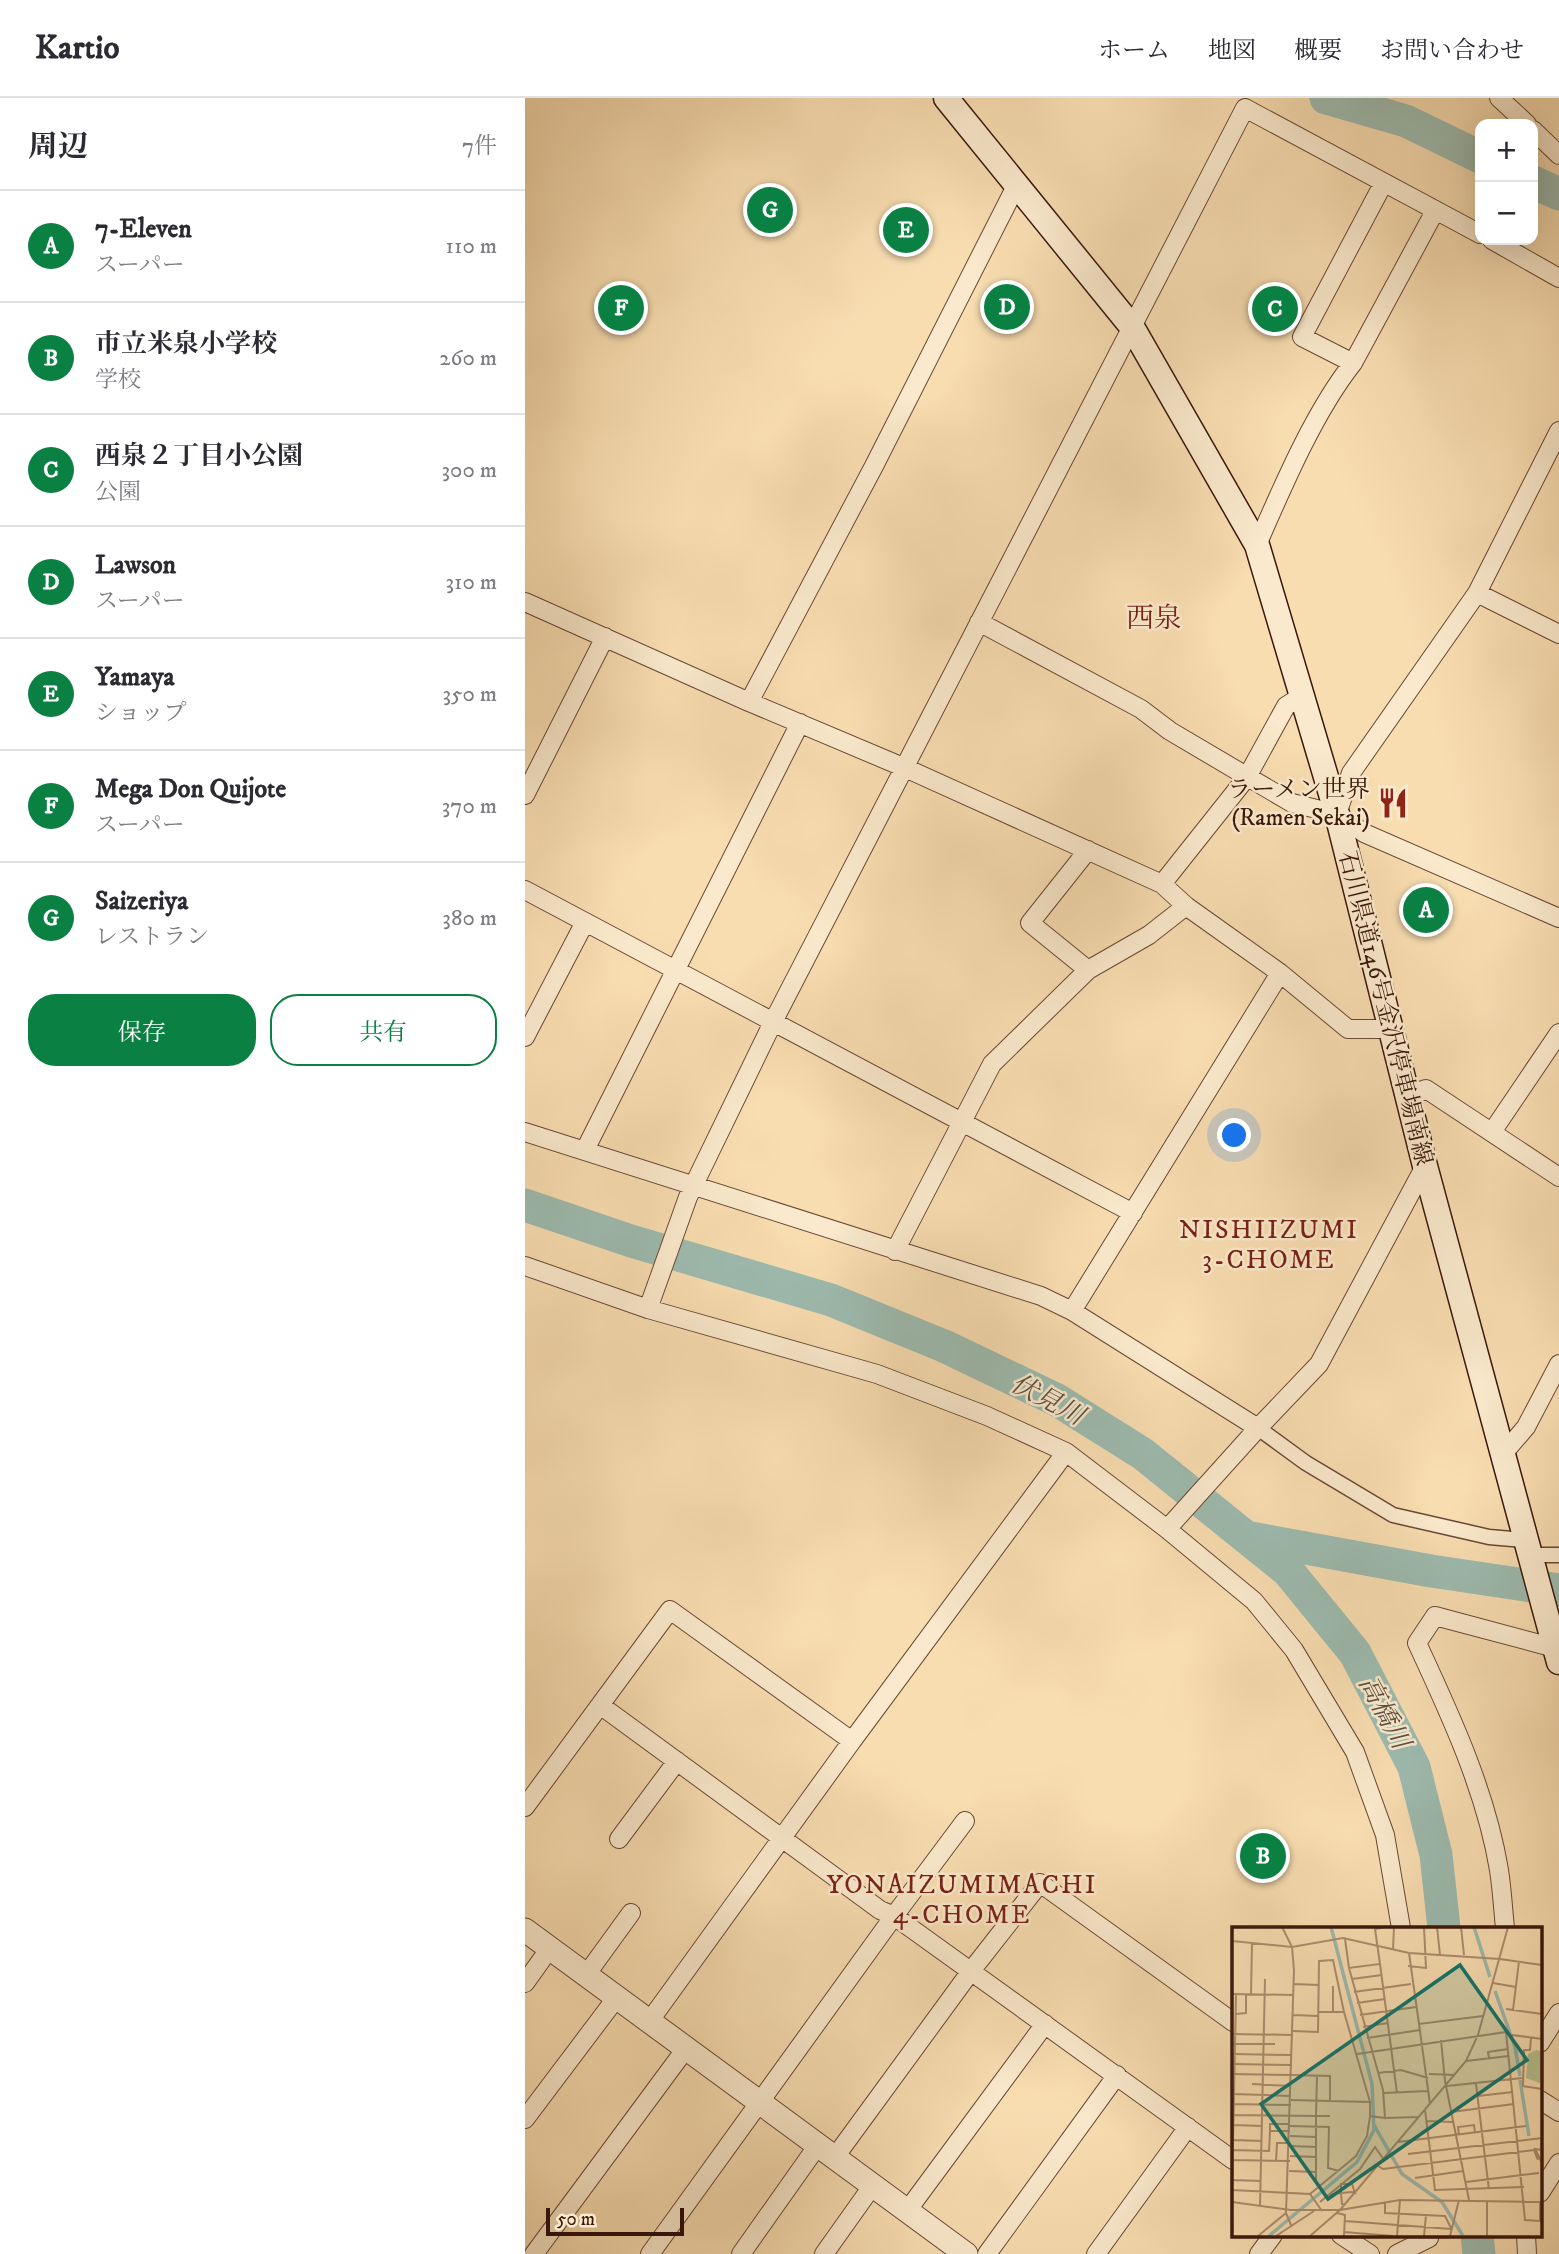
<!DOCTYPE html>
<html lang="ja">
<meta charset="utf-8">
<style>
:root{--surface:#fff;--page:#f2f2f3;--text:#2b2b33;--muted:#7c7c81;--line:#e1e1e2;--accent:#0b8043}
body{margin:0;font-family:"IM FELL DW Pica","Noto Serif JP",serif;background:var(--page);color:var(--text)}
.controls{position:absolute;right:21px;top:21px;display:grid;overflow:hidden;border-radius:14px;box-shadow:0 7px 28px #0002}
.controls button{width:63px;height:63px;display:grid;place-items:center;padding:0;border:0;border-bottom:2px solid var(--line);background:var(--surface);color:var(--text);font:35px sans-serif}
.scale{position:absolute;left:21px;bottom:18px;width:138px;box-sizing:border-box;padding-left:7px;border:4px solid #3a170a;border-top:0;font-size:19px;line-height:24px;white-space:nowrap;color:#3a170a;-webkit-text-stroke:5px #fae9cc;paint-order:stroke}
.you{position:absolute;left:710px;top:1038px;width:24px;height:24px;margin:-18px;border:5px solid #fff;border-radius:50%;background:#1a73e8;box-shadow:0 0 0 10px #1a73e833}
.badge{display:grid;place-items:center;width:46px;height:46px;border-radius:50%;background:var(--accent);color:#fff;font-size:23px;font-weight:700}
.pin{position:absolute;translate:-50% -50%;border:4px solid #fff;box-shadow:0 2px 7px #0006}
.list{margin:0;padding:0;list-style:none}
h2{display:flex;justify-content:space-between;align-items:center;height:91px;margin:0;padding:0 28px;font-size:30px}
h2 small{font-size:23px;font-weight:400;color:var(--muted)}
.list li{display:grid;grid-template-columns:46px 1fr auto;gap:21px;align-items:center;box-sizing:border-box;height:112px;padding:0 28px;border-top:2px solid var(--line)}
.list b{display:block;font-size:26px;white-space:nowrap}
.list p{margin:0;font-size:23px;white-space:nowrap;color:var(--muted)}
.list em{font-size:23px;font-style:normal;color:var(--muted)}
.actions{display:flex;gap:14px;padding:21px 28px}
.actions a{flex:1;padding:16px 0;border:2px solid var(--accent);border-radius:28px;text-align:center;font-size:24px;color:var(--accent)}
.actions .main{background:var(--accent);color:#fff}
.map{position:relative;flex:none;width:1034px;height:2156px;overflow:hidden}
header{display:flex;align-items:center;gap:42px;box-sizing:border-box;height:98px;padding:0 35px;background:var(--surface);border-bottom:2px solid var(--line)}
header strong{font-size:33px}
nav{display:flex;gap:38px;margin-inline-start:auto;font-size:24px}
main{display:flex}
aside{flex:1;background:var(--surface)}
.map>svg:first-child{display:block}
.lines{fill:none;stroke-linecap:round;stroke-linejoin:round}
.river{stroke:#9dbbaf;stroke-width:33}
.pedestrian-casing{stroke:#6a4834;stroke-width:17}
.minor-casing{stroke:#6a4834;stroke-width:20}
.tertiary-casing{stroke:#6a4834;stroke-width:25}
.secondary-casing{stroke:#3a170a;stroke-width:27}
.pedestrian{stroke:#fae9cc;stroke-width:14}
.minor{stroke:#fae9cc;stroke-width:18}
.tertiary{stroke:#fae9cc;stroke-width:23}
.secondary{stroke:#fae9cc;stroke-width:24}
.labels{text-anchor:middle;stroke-width:5;stroke-linejoin:round;paint-order:stroke}
.poi-label{font-size:24px;fill:#3a170a;stroke:#fae9cc;text-anchor:end}
.street-label{font-size:24px;fill:#3a170a;stroke:#fae9cc}
.neighbourhood-label{font-size:26px;letter-spacing:2px;fill:#7a1f14;stroke:#fae9cc}
.water-label{font-size:26px;font-style:italic;fill:#5d5044;stroke:#fae9cc}
.quarter-label{font-size:28px;fill:#7a1f14;stroke:#fae9cc}
.inset-river{fill:none;stroke:#9dbbaf;stroke-width:3.5}
.inset-road{fill:none;stroke:#ac8e6e;stroke-width:2}
.view{fill:#0f766e;fill-opacity:0.15;stroke:#0f766e;stroke-width:3.5}
.inset-edge{fill:none;stroke:#3a170a;stroke-width:3.5}
</style>
<header>
<strong>Kartio</strong>
<nav><a>ホーム</a><a>地図</a><a>概要</a><a>お問い合わせ</a></nav>
</header>
<main>
<aside>
<h2>周辺<small>7件</small></h2>
<ul class="list">
<li><span class="badge">A</span><div><b>7-Eleven</b><p>スーパー</p></div><em>110 m</em></li>
<li><span class="badge">B</span><div><b>市立米泉小学校</b><p>学校</p></div><em>260 m</em></li>
<li><span class="badge">C</span><div><b>西泉２丁目小公園</b><p>公園</p></div><em>300 m</em></li>
<li><span class="badge">D</span><div><b>Lawson</b><p>スーパー</p></div><em>310 m</em></li>
<li><span class="badge">E</span><div><b>Yamaya</b><p>ショップ</p></div><em>350 m</em></li>
<li><span class="badge">F</span><div><b>Mega Don Quijote</b><p>スーパー</p></div><em>370 m</em></li>
<li><span class="badge">G</span><div><b>Saizeriya</b><p>レストラン</p></div><em>380 m</em></li>
</ul>
<div class="actions"><a class="main">保存</a><a>共有</a></div>
</aside>
<div class="map">
<svg width="1034" height="2156" viewBox="0 0 1034 2156">
<rect width="100%" height="100%" fill="#f8ddb1"/>
<filter id="stains"><feTurbulence type="fractalNoise" baseFrequency=".00286" numOctaves="4"/><feColorMatrix values="0 0 0 0 .2 0 0 0 0 .09 0 0 0 0 .02 0 0 0 .5 -.17"/></filter>
<radialGradient id="worn" r=".72"><stop offset=".6" stop-color="#630" stop-opacity="0"/><stop offset="1" stop-color="#630" stop-opacity=".3"/></radialGradient>
<g class="lines">
<path class="river" d="M 801,0 L 881,23 L 955,59
M 1008,84 L 1034,96
M 0,1107 L 106,1143 L 306,1202 L 419,1248 L 532,1302 L 618,1356 L 763,1473 L 830,1555 L 889,1669 L 911,1757 L 919,1830
M 726,1440 L 906,1473 L 1034,1492
M 952,2137 L 954,2156"/>
<g class="pedestrian-casing">
<path id="pedestrian" d="M 733,1330 L 781,1365 L 868,1417 L 964,1439 L 999,1442
M 1003,1457 L 1034,1457"/>
</g>
<g class="minor-casing">
<path id="minor" d="M 974,0 L 1002,26
M 1008,32 L 1034,57
M 967,142 L 1034,180
M 828,265 L 777,239 L 858,86
M 732,447 C 757,390 789,314 828,265 L 910,113
M 952,495 L 1034,536
M 0,504 L 224,604 L 349,368 L 492,86
M 454,524 L 616,611 L 645,633 L 767,705 L 812,716 L 839,735 L 1034,820
M 224,604 L 378,669 L 637,786 L 661,808 L 755,875 L 823,931 L 865,931
M 0,697 L 80,539
M 812,716 L 826,675 L 952,495 L 1034,333
M 637,786 L 722,679 L 761,608 L 777,598
M 0,792 L 608,1115
M 563,872 L 505,825 L 563,752
M 0,939 L 60,824
M 882,998 L 901,991 L 1034,1079
M 0,1034 L 516,1198 L 547,1213 L 733,1330 L 642,1431 L 729,1503 L 769,1552 L 830,1654 L 860,1737 L 876,1830
M 967,1034 L 1034,935
M 60,1052 L 275,625
M 370,1153 L 467,966 L 563,872 L 624,837 L 661,808
M 0,1168 L 123,1211 L 352,1276 L 462,1318 L 541,1354
M 123,1211 L 163,1099 L 249,922 L 720,10 L 955,136
M 547,1213 L 755,875
M 733,1330 L 794,1266 L 900,1068
M 977,1357 L 1001,1329 L 1034,1266
M 75,1607 L 355,1812 L 369,1818 L 440,1723
M 0,1709 L 145,1512 L 327,1643 L 541,1354 L 642,1431
M 94,1741 L 152,1663
M 980,1830 C 978,1811 977,1791 974,1772 C 961,1693 925,1616 892,1545 L 910,1518 L 1030,1550
M 61,1877 L 106,1815
M 0,1885 L 25,1850
M 126,1921 L 327,1643
M 1015,1945 L 1034,1915
M 1015,2002 L 1034,2014
M 0,2021 L 92,1899
M 310,2059 L 446,1873 L 515,1785 L 708,1924
M 1015,2095 L 1034,2065
M 382,2113 L 520,1926
M 816,2137 L 845,2156
M 1001,2137 L 1002,2156
M 9,2156 L 162,1949
M 125,2156 L 369,1818 L 708,2062
M 216,2156 L 293,2047
M 299,2156 L 348,2087
M 462,2156 L 592,1977
M 571,2156 L 663,2029
M 734,2156 L 748,2137
M 872,2156 L 904,2140"/>
</g>
<g class="tertiary-casing">
<path id="tertiary" d="M 0,1832 L 441,2156"/>
</g>
<g class="secondary-casing">
<path id="secondary" d="M 421,0 L 607,229 L 732,447 L 812,716 L 900,1068 L 1034,1564"/>
</g>
<use href="#pedestrian" class="pedestrian"/>
<use href="#minor" class="minor"/>
<use href="#tertiary" class="tertiary"/>
<use href="#secondary" class="secondary"/>
</g>
<defs>
<g id="restaurant-bare" transform="scale(2.415)"><path d="M-5-6h1v4h1v-4h1v4h1v-4h1v5L-1.5 .5V6h-2V.5L-5-1ZM5-6V6H3V1.5H1.5Q1.5-4 5-6Z" fill="#8f2418" stroke="#fae9cc" stroke-width="2.5" paint-order="stroke"/></g>
</defs>
<g fill-rule="evenodd">
<use href="#restaurant-bare" x="868" y="705"/>
</g>
<g class="labels">
<g class="poi-label">
<text x="845" y="699">ラーメン世界<tspan x="845" dy="28">(Ramen Sekai)</tspan></text>
</g>
<g class="street-label">
<text transform="translate(861 910) rotate(76)" y="8">石川県道146号金沢停車場南線</text>
</g>
<g class="neighbourhood-label">
<text x="744" y="1140">NISHIIZUMI<tspan x="744" dy="30">3-CHOME</tspan></text>
<text x="437" y="1795">YONAIZUMIMACHI<tspan x="437" dy="30">4-CHOME</tspan></text>
</g>
<g class="water-label">
<text transform="translate(523 1301) rotate(28)" y="9">伏見川</text>
<text transform="translate(860 1614) rotate(62)" y="9">高橋川</text>
</g>
<g class="quarter-label">
<text x="629" y="529">西泉</text>
</g>
</g>
<g transform="translate(707 1829)">
<rect width="310" height="310" fill="#f8ddb1"/>
<path d="M 304,123 L 310,124 L 310,157 L 294,151 L 296,127 Z" fill="#b7c290"/>
<path class="inset-river" d="M 242,0 L 258,50M 263,64 L 283,120 L 288,149M 288,153 L 297,209M 142,198 L 170,247 L 210,275 L 231,309M 37,309 L 125,235 L 142,203 L 140,157 L 99,0"/>
<path class="inset-road" d="M 50,0 L 60,20 L 62,43 L 54,286 L 59,298M 205,0 L 208,28M 229,0 L 232,28M 113,12 L 117,41 L 148,37 L 143,2 L 154,0M 0,14 L 60,20 L 111,11 L 177,26 L 268,32M 161,23 L 162,0M 177,26 L 187,97 L 251,89M 268,32 L 310,38M 148,37 L 165,166M 176,39 L 194,41 L 192,0M 120,52 L 150,48M 261,56 L 284,60M 61,57 L 87,58M 122,65 L 179,57M 0,67 L 61,68M 19,67 L 20,16M 125,76 L 153,72M 274,82 L 310,87M 281,83 L 287,34M 86,85 L 112,85 L 138,175M 101,85 L 101,59M 4,87 L 14,86 L 14,67M 61,88 L 86,89M 128,88 L 184,80M 187,97 L 198,177M 131,100 L 156,96M 61,104 L 86,105 L 87,34 L 101,33 L 112,85M 0,107 L 61,108M 280,108 L 310,112M 135,111 L 188,103M 299,111 L 298,123 L 292,123 L 291,159 L 310,162M 209,113 L 213,154 L 237,273M 0,117 L 43,117M 1,127 L 60,128M 125,127 L 274,105 L 293,293 L 308,294 L 308,275M 257,131 L 256,125 L 276,122M 234,134 L 277,129M 1,137 L 60,138M 146,146 L 169,143 L 196,151M 1,147 L 60,148M 197,147 L 223,148M 60,148 L 98,149 L 98,174 L 138,175 L 138,189M 85,148 L 84,189 L 98,189M 20,157 L 59,159M 244,157 L 257,263M 215,159 L 290,151M 152,166 L 196,164M 1,167 L 59,169M 246,169 L 281,165M 59,173 L 98,174M 1,177 L 59,178M 193,183 L 203,263 L 292,260M 219,185 L 282,177M 1,188 L 84,189 L 84,256 L 89,259M 153,191 L 187,190M 195,194 L 221,195M 1,198 L 30,199M 58,199 L 97,200 L 96,241 L 107,244M 58,204 L 38,204 L 38,197 L 58,197M 227,208 L 226,200 L 242,198 L 243,206M 58,209 L 84,210M 1,213 L 30,214M 166,215 L 294,199M 58,219 L 84,220M 1,223 L 37,224 L 38,204M 310,223 L 303,222 L 310,236M 176,227 L 310,211M 58,229 L 84,230M 0,233 L 58,234M 44,234 L 45,216 L 58,216M 146,239 L 151,242 L 302,223 L 306,233M 57,244 L 84,245M 183,251 L 231,244M 0,253 L 29,254M 234,255 L 307,246M 0,263 L 78,267 L 90,284M 0,266 L 4,67M 78,267 L 124,229 L 135,209 L 138,189 L 153,191 L 151,163 L 117,41M 98,267 L 120,265 L 123,266 L 120,257 L 109,257 L 109,266 L 110,277 L 112,278M 0,275 L 59,283 L 108,283 L 234,134 L 246,108 L 276,0M 88,275 L 128,242 L 143,220 L 152,233M 153,276 L 153,286 L 213,289 L 219,301M 28,279 L 33,52M 105,286 L 113,288 L 112,309M 113,294 L 219,302M 112,305 L 161,309M 26,309 L 54,286M 44,309 L 82,284M 78,309 L 108,283 L 168,273 L 310,275M 165,309 L 168,273M 192,309 L 194,288M 218,309 L 227,273M 255,309 L 255,274"/>
<path class="view" d="M 228,38 L 295,133 L 96,272 L 29,177 Z"/>
<rect width="310" height="310" class="inset-edge"/>
</g>
<rect width="100%" height="100%" filter="url(#stains)"/>
<rect width="100%" height="100%" fill="url(#worn)"/>
</svg>
<div class="controls">
<button>+</button>
<button>−</button>
</div>
<div class="scale">50 m</div>
<div class="you"></div>
<div class="pin badge" style="left:901px;top:812px">A</div>
<div class="pin badge" style="left:738px;top:1758px">B</div>
<div class="pin badge" style="left:750px;top:211px">C</div>
<div class="pin badge" style="left:482px;top:209px">D</div>
<div class="pin badge" style="left:381px;top:132px">E</div>
<div class="pin badge" style="left:96px;top:210px">F</div>
<div class="pin badge" style="left:245px;top:112px">G</div>
</div>
</main>
